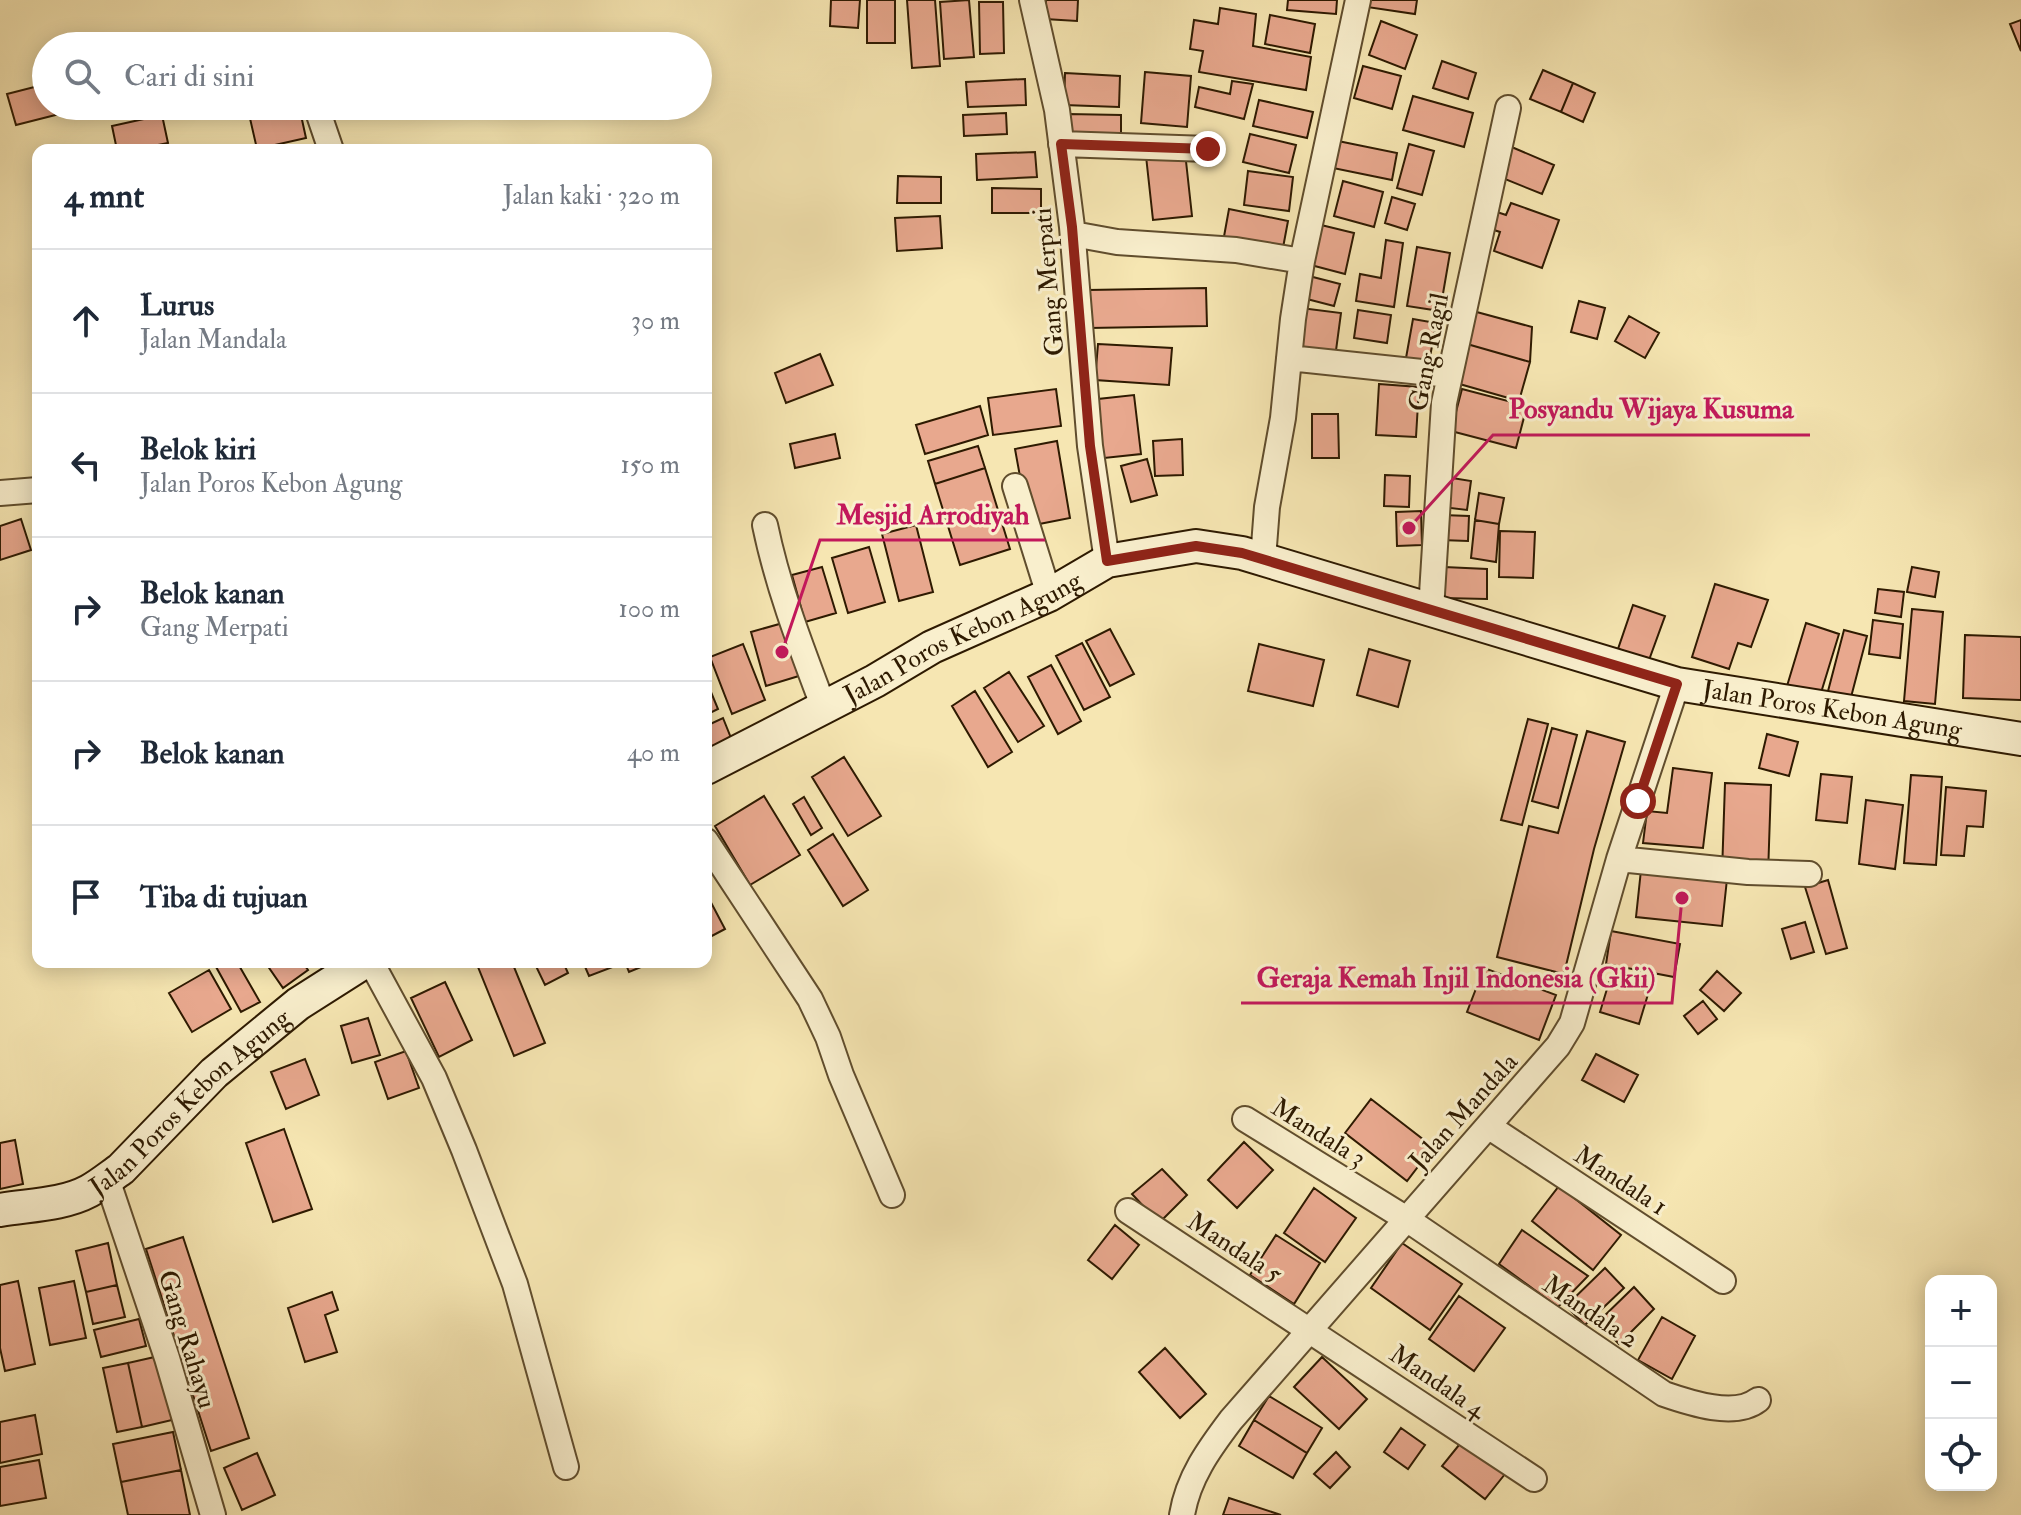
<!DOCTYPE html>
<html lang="id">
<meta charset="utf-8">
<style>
:root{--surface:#fff;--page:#f6f6f7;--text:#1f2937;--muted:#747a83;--line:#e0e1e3}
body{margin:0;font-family:"IM FELL Double Pica",serif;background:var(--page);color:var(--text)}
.controls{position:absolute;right:24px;bottom:24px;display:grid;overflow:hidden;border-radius:16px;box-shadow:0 4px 20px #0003}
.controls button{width:72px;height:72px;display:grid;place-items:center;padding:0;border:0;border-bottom:2px solid var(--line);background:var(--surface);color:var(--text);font:40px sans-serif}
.stop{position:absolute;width:24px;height:24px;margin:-18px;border:6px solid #8f2418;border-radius:50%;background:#fff}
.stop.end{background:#8f2418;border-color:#fff;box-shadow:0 2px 8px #0008}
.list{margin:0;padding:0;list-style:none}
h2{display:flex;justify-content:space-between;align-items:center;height:104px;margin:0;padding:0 32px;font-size:34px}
h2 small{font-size:26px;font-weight:400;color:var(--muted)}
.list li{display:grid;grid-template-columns:52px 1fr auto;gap:24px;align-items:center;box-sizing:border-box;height:144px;padding:0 32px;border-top:2px solid var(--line)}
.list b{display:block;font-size:30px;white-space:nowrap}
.list p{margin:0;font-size:26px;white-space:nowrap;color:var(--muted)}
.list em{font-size:26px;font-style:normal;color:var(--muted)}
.icon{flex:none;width:44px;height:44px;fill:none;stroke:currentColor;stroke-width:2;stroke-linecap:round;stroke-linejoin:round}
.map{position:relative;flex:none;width:2021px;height:1515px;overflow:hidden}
.search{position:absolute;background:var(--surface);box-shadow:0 4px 20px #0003;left:32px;top:32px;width:680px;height:88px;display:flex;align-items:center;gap:20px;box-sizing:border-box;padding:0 28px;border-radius:44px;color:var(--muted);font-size:30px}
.panel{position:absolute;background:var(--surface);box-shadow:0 4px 20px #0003;left:32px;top:144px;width:680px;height:824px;border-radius:16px}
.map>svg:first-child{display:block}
.building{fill:#e8a88e;stroke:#2e1a01;stroke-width:2}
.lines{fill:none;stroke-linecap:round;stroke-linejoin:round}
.minor-casing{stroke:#604d2d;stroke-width:28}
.secondary-casing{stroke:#2e1a01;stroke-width:36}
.minor{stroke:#f9efcd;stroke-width:24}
.secondary{stroke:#f9efcd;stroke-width:32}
.route{stroke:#8f2418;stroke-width:10}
.labels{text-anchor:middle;stroke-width:6;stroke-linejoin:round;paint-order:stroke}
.street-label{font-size:26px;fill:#2e1a01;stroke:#f9efcd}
.leader{fill:none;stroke:#c2185b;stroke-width:3}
.callout-dot{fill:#c2185b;stroke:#f9efcd;stroke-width:3}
.callout-label{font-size:28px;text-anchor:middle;font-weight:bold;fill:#c2185b;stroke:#f9efcd;stroke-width:6;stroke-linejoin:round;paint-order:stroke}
</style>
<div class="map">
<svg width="2021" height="1515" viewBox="0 0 2021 1515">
<rect width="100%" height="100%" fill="#f6e6b2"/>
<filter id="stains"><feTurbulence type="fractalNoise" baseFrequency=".0025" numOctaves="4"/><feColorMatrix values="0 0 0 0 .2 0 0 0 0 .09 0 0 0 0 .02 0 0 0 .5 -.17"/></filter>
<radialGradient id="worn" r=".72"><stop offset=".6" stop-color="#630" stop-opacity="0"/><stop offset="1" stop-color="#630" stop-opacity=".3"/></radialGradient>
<path class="building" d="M 831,0 L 860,0 L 858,28 L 830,26 Z
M 867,0 L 895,0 L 895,43 L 867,43 Z
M 907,0 L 935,0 L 940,66 L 912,68 Z
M 969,0 L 974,57 L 944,59 L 940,2 Z
M 1046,0 L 1078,0 L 1077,21 L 1045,19 Z
M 1288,0 L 1337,0 L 1336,14 L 1287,10 Z
M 1368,0 L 1417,0 L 1415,14 L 1367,7 Z
M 979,2 L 1003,2 L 1004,53 L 980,54 Z
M 1220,8 L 1256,14 L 1253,46 L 1311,57 L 1306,90 L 1199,72 L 1203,51 L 1190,49 L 1194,20 L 1218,24 Z
M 1270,15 L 1315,24 L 1310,53 L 1265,44 Z
M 2021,20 L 2021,51 L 2010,24 Z
M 1381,21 L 1417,35 L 1405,69 L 1369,55 Z
M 1442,61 L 1476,73 L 1468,99 L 1433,88 Z
M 1363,66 L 1401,76 L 1392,109 L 1354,98 Z
M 1543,70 L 1573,83 L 1561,112 L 1530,99 Z
M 1145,72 L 1191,76 L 1187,127 L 1141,123 Z
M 1065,73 L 1120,76 L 1119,107 L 1064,105 Z
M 1025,79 L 1026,105 L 968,107 L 966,82 Z
M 1232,81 L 1253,84 L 1244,119 L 1195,107 L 1199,87 L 1230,94 Z
M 1573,83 L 1595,93 L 1583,122 L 1561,112 Z
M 46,84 L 46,106 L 91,106 L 16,125 L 7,94 Z
M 1413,96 L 1473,113 L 1464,147 L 1403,130 Z
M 1259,100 L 1313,112 L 1307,138 L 1253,126 Z
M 285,106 L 299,106 L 306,138 L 257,149 L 249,114 Z
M 1006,113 L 1007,134 L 964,136 L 963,115 Z
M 1068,114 L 1121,115 L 1121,140 L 1068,139 Z
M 162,115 L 168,143 L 133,150 L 117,150 L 112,126 Z
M 1250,134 L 1296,145 L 1289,173 L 1243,162 Z
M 1338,141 L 1397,153 L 1392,180 L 1333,168 Z
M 1409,144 L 1434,151 L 1422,195 L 1397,188 Z
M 1507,145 L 1554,165 L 1542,194 L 1495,175 Z
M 1035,152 L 1037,177 L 977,180 L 976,154 Z
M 1185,152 L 1192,216 L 1153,220 L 1146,156 Z
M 1248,171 L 1293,177 L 1289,211 L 1244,205 Z
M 898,176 L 941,177 L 941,203 L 897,203 Z
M 1343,181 L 1383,192 L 1374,227 L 1334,216 Z
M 992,188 L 1041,189 L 1041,213 L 992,213 Z
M 1392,197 L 1415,204 L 1407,230 L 1385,223 Z
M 1511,203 L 1559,220 L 1542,268 L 1494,251 L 1500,232 L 1491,229 L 1497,212 L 1506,215 Z
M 1229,209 L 1288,221 L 1282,253 L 1223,242 Z
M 940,216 L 942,248 L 897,251 L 895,218 Z
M 1317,224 L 1354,233 L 1345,274 L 1307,264 Z
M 1386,240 L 1403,243 L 1394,307 L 1356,301 L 1360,274 L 1381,278 Z
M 1417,247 L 1450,253 L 1440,311 L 1407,306 Z
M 1309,276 L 1340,284 L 1334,306 L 1303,298 Z
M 1206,288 L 1207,326 L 1089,328 L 1088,290 Z
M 1579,301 L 1605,308 L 1597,339 L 1571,332 Z
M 1301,308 L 1341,313 L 1335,358 L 1295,353 Z
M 1358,310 L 1391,315 L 1387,343 L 1354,338 Z
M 1473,311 L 1532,327 L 1530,362 L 1467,344 Z
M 1629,316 L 1659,333 L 1645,358 L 1615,341 Z
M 1413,319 L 1436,323 L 1429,363 L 1406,358 Z
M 1098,344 L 1172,348 L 1169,385 L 1095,380 Z
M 1467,344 L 1530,362 L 1519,401 L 1456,383 Z
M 820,354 L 833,385 L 786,403 L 775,373 Z
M 1379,384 L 1419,387 L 1416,437 L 1376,435 Z
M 1056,389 L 1061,426 L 993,435 L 988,398 Z
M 1462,389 L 1527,406 L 1516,448 L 1451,431 Z
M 1134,395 L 1141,454 L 1095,459 L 1089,400 Z
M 980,406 L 988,435 L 925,454 L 916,425 Z
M 1312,414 L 1338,414 L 1339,458 L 1312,458 Z
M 835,434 L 840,458 L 795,468 L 790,444 Z
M 1182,439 L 1183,475 L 1155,476 L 1153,441 Z
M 1057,441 L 1070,518 L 1029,526 L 1015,449 Z
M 978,446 L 985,468 L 935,484 L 928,461 Z
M 1147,459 L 1157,495 L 1131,502 L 1121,466 Z
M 985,468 L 1010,549 L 960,565 L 935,484 Z
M 1385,475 L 1410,476 L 1409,507 L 1384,506 Z
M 1446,477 L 1471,481 L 1467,510 L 1442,507 Z
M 1479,493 L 1504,498 L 1499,524 L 1475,520 Z
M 1421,511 L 1422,545 L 1397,546 L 1396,512 Z
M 1442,515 L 1469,516 L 1468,541 L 1441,540 Z
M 21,519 L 31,550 L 0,560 L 0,526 Z
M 1475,520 L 1499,524 L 1496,562 L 1471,558 Z
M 916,525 L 933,592 L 899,601 L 882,534 Z
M 1500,531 L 1535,532 L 1533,578 L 1499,577 Z
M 869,547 L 885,602 L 848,613 L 832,558 Z
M 822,567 L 836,613 L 805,622 L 792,575 Z
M 1444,567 L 1487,569 L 1487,599 L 1443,598 Z
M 1912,567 L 1939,572 L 1935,597 L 1907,592 Z
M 1715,584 L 1768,600 L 1751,647 L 1738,643 L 1729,669 L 1692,657 Z
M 1878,589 L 1904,592 L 1901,617 L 1875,613 Z
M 1633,605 L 1665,616 L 1649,660 L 1618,649 Z
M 1912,609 L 1943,612 L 1935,704 L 1904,701 Z
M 797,619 L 812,672 L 766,686 L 751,632 Z
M 1873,620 L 1903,624 L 1900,658 L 1869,654 Z
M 1806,623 L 1839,634 L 1820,696 L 1787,686 Z
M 1110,629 L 1134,674 L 1110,686 L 1086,641 Z
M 1844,630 L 1867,636 L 1850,701 L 1827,695 Z
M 1965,635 L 2021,637 L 2021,700 L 1963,698 Z
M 1082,643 L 1110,697 L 1084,710 L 1056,656 Z
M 743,644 L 765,700 L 732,714 L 710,657 Z
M 1259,644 L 1324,660 L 1313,706 L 1248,691 Z
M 1369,649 L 1410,661 L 1398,707 L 1357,695 Z
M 1051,665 L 1081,721 L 1058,734 L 1028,677 Z
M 1009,672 L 1044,726 L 1018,742 L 984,688 Z
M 706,680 L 718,709 L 706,715 Z
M 975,691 L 1012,752 L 988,767 L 952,706 Z
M 723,718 L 731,738 L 706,749 L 706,726 Z
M 1528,719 L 1548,724 L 1522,825 L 1501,820 Z
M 1552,728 L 1577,735 L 1558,808 L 1532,801 Z
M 1587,731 L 1625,742 L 1594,849 L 1564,974 L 1497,957 L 1529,826 L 1558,833 Z
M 1767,734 L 1798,742 L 1789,776 L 1759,768 Z
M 844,757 L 881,816 L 848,836 L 812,777 Z
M 1673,768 L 1712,773 L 1703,848 L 1643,843 L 1647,811 L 1667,813 Z
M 1821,774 L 1852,777 L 1847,823 L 1816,820 Z
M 1911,775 L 1942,777 L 1936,865 L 1904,863 Z
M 1725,783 L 1771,785 L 1768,875 L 1722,873 Z
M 1946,787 L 1986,791 L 1983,827 L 1967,826 L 1964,856 L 1941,855 Z
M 764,796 L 800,855 L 750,885 L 715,826 Z
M 804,797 L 822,828 L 811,835 L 793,804 Z
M 1866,800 L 1903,805 L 1895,869 L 1859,864 Z
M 833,834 L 868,890 L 843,906 L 808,850 Z
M 1641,870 L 1727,879 L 1722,926 L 1636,917 Z
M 1828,880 L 1847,948 L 1826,954 L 1805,887 Z
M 706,893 L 725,929 L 706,939 Z
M 1805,922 L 1814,952 L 1791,959 L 1782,929 Z
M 1611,931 L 1680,944 L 1674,977 L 1606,964 Z
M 220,962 L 237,962 L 260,1002 L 241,1012 L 215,965 Z
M 265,962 L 302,962 L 308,970 L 283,988 Z
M 476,962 L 512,962 L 545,1043 L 514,1056 Z
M 534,962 L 563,962 L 568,973 L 545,985 Z
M 583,962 L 617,962 L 618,965 L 589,976 Z
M 625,962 L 653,962 L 629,972 Z
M 1484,968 L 1556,995 L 1539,1040 L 1467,1012 Z
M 209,970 L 231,1009 L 192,1032 L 169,993 Z
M 1717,971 L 1741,993 L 1724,1011 L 1700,990 Z
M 1610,979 L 1649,991 L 1639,1024 L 1600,1012 Z
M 445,982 L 472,1040 L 439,1057 L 411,998 Z
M 1703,1001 L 1717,1019 L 1698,1034 L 1684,1016 Z
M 368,1018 L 380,1055 L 352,1063 L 341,1026 Z
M 406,1051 L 419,1088 L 388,1099 L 375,1062 Z
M 1596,1054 L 1638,1075 L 1624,1102 L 1582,1080 Z
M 305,1059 L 319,1095 L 286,1109 L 271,1072 Z
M 1371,1099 L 1433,1147 L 1407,1181 L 1345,1133 Z
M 284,1129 L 312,1209 L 273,1222 L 246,1143 Z
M 15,1140 L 23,1184 L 0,1189 L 0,1143 Z
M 1244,1142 L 1273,1170 L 1237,1208 L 1208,1180 Z
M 1162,1169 L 1187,1195 L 1159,1223 L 1132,1194 Z
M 1559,1186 L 1621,1235 L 1593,1270 L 1532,1221 Z
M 1314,1188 L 1356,1218 L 1325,1262 L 1284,1233 Z
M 1115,1225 L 1139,1245 L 1112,1279 L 1088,1260 Z
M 1522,1230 L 1588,1276 L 1558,1307 L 1499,1264 Z
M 1276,1235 L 1320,1263 L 1294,1304 L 1250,1275 Z
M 183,1237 L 249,1438 L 211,1451 L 146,1249 Z
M 108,1243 L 117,1285 L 86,1292 L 76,1251 Z
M 1402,1243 L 1462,1284 L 1430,1330 L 1371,1288 Z
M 1605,1268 L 1624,1288 L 1585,1325 L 1566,1306 Z
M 18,1281 L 35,1364 L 5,1371 L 0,1348 L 0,1285 Z
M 74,1281 L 86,1338 L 50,1345 L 39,1288 Z
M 117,1285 L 125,1317 L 93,1324 L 86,1292 Z
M 1634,1287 L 1654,1309 L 1619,1344 L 1598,1322 Z
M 332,1292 L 338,1310 L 325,1315 L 337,1352 L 305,1362 L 288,1308 Z
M 1459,1296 L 1505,1328 L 1474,1371 L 1429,1339 Z
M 1662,1317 L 1695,1336 L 1672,1379 L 1638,1360 Z
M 139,1319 L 146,1346 L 101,1357 L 94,1330 Z
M 1165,1348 L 1206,1394 L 1180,1418 L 1139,1372 Z
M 159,1356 L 172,1420 L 142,1427 L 128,1363 Z
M 1322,1357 L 1367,1399 L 1339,1429 L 1294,1387 Z
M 128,1363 L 142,1427 L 117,1432 L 103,1368 Z
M 1269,1396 L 1322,1428 L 1307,1453 L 1254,1420 Z
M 35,1415 L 42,1454 L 0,1463 L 0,1422 Z
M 1254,1420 L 1307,1453 L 1293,1478 L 1239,1446 Z
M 1401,1428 L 1425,1445 L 1408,1469 L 1384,1452 Z
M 173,1432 L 181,1470 L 121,1482 L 113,1444 Z
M 1463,1440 L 1505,1474 L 1485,1499 L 1442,1466 Z
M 1336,1452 L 1350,1467 L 1330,1488 L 1314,1474 Z
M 257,1453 L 275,1495 L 242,1510 L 224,1468 Z
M 39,1460 L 46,1498 L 0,1506 L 0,1467 Z
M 181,1470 L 190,1515 L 128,1515 L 121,1482 Z
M 1229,1498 L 1281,1515 L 1223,1515 Z"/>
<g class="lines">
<g class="minor-casing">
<path id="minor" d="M 1032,0 L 1057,110 L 1072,227 L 1090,446 L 1107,561
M 316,106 L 331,150
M 1061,144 L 1208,149
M 1073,234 L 1117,242 L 1236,250 L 1302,261
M 1289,358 L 1450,375
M 1015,486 L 1049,595
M 0,493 L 38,490
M 765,525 C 778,588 801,647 824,708
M 1263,559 L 1267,507 L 1283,418 L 1293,319 L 1302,261 L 1358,0
M 1431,610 L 1444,403 L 1508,108
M 706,841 L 810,999 L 828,1037 L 841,1075 L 892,1195
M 1619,859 L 1748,872 L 1809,874
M 371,962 L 434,1078 L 464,1150 L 515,1284 L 566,1467
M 1245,1119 L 1405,1218 L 1664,1394 C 1690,1403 1735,1418 1758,1400
M 1488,1126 L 1723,1281
M 107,1179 L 167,1358 L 213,1515
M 1128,1211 L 1534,1479
M 1182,1515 C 1188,1478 1209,1449 1231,1420 L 1558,1046 L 1572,1023 L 1619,859 L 1677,684"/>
</g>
<g class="secondary-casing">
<g id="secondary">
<path id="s1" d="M 706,768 L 875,681 L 932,647 L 1049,595 L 1107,561 L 1196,546 L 1242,553 L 1677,684 L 2021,739"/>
<path id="s2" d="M 0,1210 C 29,1205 63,1205 89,1191 C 100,1185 111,1176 121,1169 L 214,1073 L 298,1004 L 364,962"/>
</g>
</g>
<use href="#minor" class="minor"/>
<use href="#secondary" class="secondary"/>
</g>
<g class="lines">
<path class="route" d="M 1208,149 L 1061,144 L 1072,227 L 1090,446 L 1107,561 L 1196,546 L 1242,553 L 1677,684 L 1638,801"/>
</g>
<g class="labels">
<g class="street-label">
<text transform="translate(1048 282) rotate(-95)" y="9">Gang Merpati</text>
<text transform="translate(1428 352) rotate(-79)" y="9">Gang Ragil</text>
<text dy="9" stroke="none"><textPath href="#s1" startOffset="288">Jalan Poros Kebon Agung</textPath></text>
<text dy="9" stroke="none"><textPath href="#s1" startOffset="1200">Jalan Poros Kebon Agung</textPath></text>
<text dy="9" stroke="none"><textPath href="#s2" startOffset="226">Jalan Poros Kebon Agung</textPath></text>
<text transform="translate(1463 1111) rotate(-48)" y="9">Jalan Mandala</text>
<text transform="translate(1319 1132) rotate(32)" y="9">Mandala 3</text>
<text transform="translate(1621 1180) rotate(33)" y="9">Mandala 1</text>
<text transform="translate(1235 1247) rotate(33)" y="9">Mandala 5</text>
<text transform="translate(1591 1311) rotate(34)" y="9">Mandala 2</text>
<text transform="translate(188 1339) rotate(73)" y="9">Gang Rahayu</text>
<text transform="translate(1438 1381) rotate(34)" y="9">Mandala 4</text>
</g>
</g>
<path class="leader" d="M1409 528L1493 435H1810M782 652L820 540H1045M1682 898L1672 1003H1241"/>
<g class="callout-dot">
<circle cx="1409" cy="528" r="8"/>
<circle cx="782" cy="652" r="8"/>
<circle cx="1682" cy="898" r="8"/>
</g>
<g class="callout-label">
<text x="1651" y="418">Posyandu Wijaya Kusuma</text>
<text x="933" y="524">Mesjid Arrodiyah</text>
<text x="1456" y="987">Geraja Kemah Injil Indonesia (Gkii)</text>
</g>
<rect width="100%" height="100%" filter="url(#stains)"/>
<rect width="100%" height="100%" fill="url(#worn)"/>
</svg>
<div class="controls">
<button>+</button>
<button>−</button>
<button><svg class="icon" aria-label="locate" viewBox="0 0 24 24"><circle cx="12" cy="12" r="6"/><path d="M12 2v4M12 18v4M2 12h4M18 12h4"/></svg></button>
</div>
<div class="stop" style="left:1638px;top:801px"></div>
<div class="stop end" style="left:1208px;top:149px"></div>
<div class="search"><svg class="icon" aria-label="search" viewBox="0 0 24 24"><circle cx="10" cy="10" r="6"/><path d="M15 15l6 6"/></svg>Cari di sini</div>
<section class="panel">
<h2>4 mnt<small>Jalan kaki · 320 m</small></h2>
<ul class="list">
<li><svg class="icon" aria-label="ahead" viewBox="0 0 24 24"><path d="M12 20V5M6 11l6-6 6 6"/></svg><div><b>Lurus</b><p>Jalan Mandala</p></div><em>30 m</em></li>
<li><svg class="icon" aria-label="left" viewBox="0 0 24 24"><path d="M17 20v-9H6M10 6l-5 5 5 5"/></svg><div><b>Belok kiri</b><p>Jalan Poros Kebon Agung</p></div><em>150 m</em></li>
<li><svg class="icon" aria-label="right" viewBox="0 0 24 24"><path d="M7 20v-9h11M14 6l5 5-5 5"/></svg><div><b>Belok kanan</b><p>Gang Merpati</p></div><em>100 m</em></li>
<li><svg class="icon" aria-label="right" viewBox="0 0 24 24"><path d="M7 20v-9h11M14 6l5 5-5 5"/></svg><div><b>Belok kanan</b></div><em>40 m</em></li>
<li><svg class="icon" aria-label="arrive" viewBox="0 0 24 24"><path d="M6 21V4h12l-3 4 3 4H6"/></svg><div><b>Tiba di tujuan</b></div></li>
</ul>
</section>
</div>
